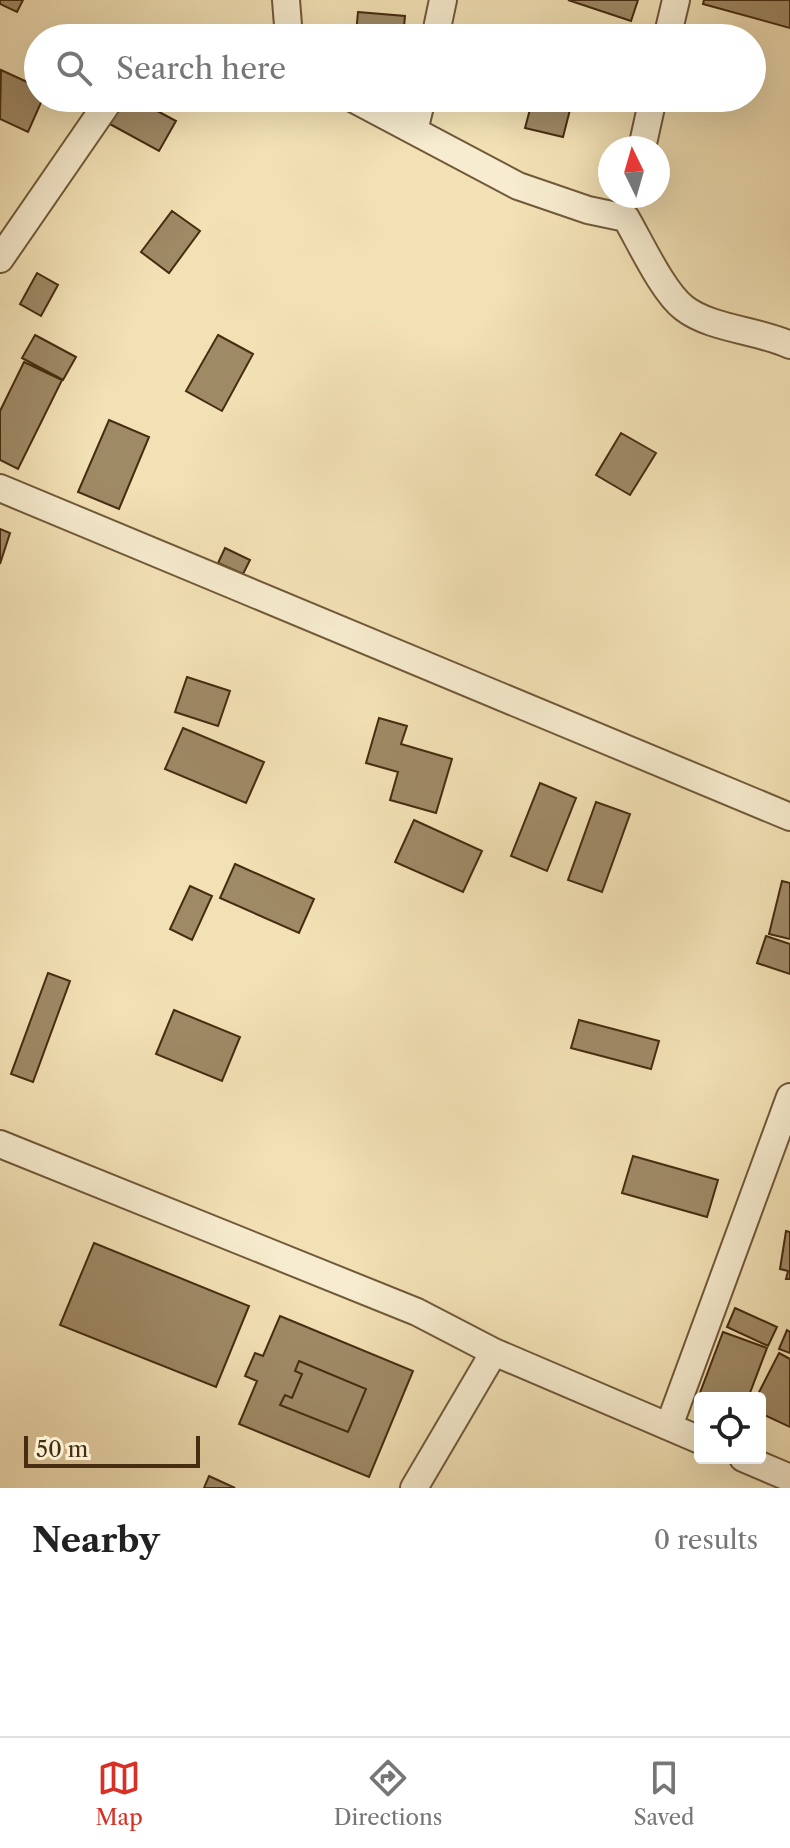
<!DOCTYPE html>
<style>
:root{--surface:#fff;--page:#f2f2f2;--text:#222;--muted:#767676;--line:#e0e0e0;--accent:#d93025}
body{margin:0;font-family:"Libre Caslon Text",serif;background:var(--page);color:var(--text)}
.controls{position:absolute;right:24px;bottom:24px;display:grid;overflow:hidden;border-radius:8px;box-shadow:0 8px 32px #0002}
.controls button{width:72px;height:72px;display:grid;place-items:center;padding:0;border:0;border-bottom:2px solid var(--line);background:var(--surface);color:var(--text);font:40px sans-serif}
.compass{position:absolute;left:598px;top:136px;width:72px;height:72px;border-radius:50%;background:var(--surface);box-shadow:0 8px 32px #0002;rotate:355deg}
.scale{position:absolute;left:24px;bottom:20px;width:176px;box-sizing:border-box;padding-left:8px;border:4px solid #462c10;border-top:0;font-size:22px;line-height:28px;white-space:nowrap;color:#462c10;-webkit-text-stroke:6px #f7eccf;paint-order:stroke}
.list{margin:0;padding:0;list-style:none}
h2{display:flex;justify-content:space-between;align-items:center;height:104px;margin:0;padding:0 32px;font-size:34px}
h2 small{font-size:26px;font-weight:400;color:var(--muted)}
.icon{flex:none;width:44px;height:44px;fill:none;stroke:currentColor;stroke-width:2;stroke-linecap:round;stroke-linejoin:round}
.map{position:relative;flex:none;width:790px;height:1488px;overflow:hidden}
.search{position:absolute;background:var(--surface);box-shadow:0 8px 32px #0002;left:24px;right:24px;top:24px;height:88px;display:flex;align-items:center;gap:20px;box-sizing:border-box;padding:0 28px;border-radius:44px;color:var(--muted);font-size:30px}
.sheet{height:248px;background:var(--surface)}
nav{display:flex;justify-content:space-around;align-items:center;box-sizing:border-box;height:112px;border-top:2px solid var(--line);background:var(--surface);font-size:22px;color:var(--muted)}
nav a{display:grid;justify-items:center;gap:4px}
nav .on{color:var(--accent)}
.map>svg:first-child{display:block}
.building{fill:#9f8a66;stroke:#462c10;stroke-width:2;fill-rule:evenodd}
.lines{fill:none;stroke-linecap:round;stroke-linejoin:round}
.minor-casing{stroke:#715939;stroke-width:30}
.minor{stroke:#f7eccf;stroke-width:26}
</style>
<div class="map">
<svg width="790" height="1488" viewBox="0 0 790 1488">
<rect width="100%" height="100%" fill="#f2e1b5"/>
<filter id="stains"><feTurbulence type="fractalNoise" baseFrequency=".0025" numOctaves="4"/><feColorMatrix values="0 0 0 0 .2 0 0 0 0 .09 0 0 0 0 .02 0 0 0 .5 -.17"/></filter>
<radialGradient id="worn" r=".72"><stop offset=".6" stop-color="#630" stop-opacity="0"/><stop offset="1" stop-color="#630" stop-opacity=".3"/></radialGradient>
<path class="building" d="M 0,0 L 23,0 L 17,12 L 0,4 Z
M 568,0 L 638,0 L 631,21 Z
M 704,0 L 790,0 L 790,28 L 703,4 Z
M 358,12 L 405,16 L 403,38 L 356,33 Z
M 1,70 L 38,87 L 38,98 L 43,98 L 28,132 L 0,119 Z
M 122,98 L 133,98 L 176,121 L 159,151 L 108,123 Z
M 533,98 L 573,98 L 563,137 L 525,128 Z
M 172,211 L 200,231 L 169,273 L 141,252 Z
M 37,273 L 58,285 L 41,316 L 20,304 Z
M 35,335 L 76,357 L 63,380 L 22,358 Z
M 218,335 L 253,354 L 222,411 L 186,391 Z
M 24,362 L 62,380 L 18,469 L 0,460 L 0,411 Z
M 109,420 L 149,437 L 119,509 L 78,492 Z
M 621,433 L 656,453 L 630,495 L 596,475 Z
M 0,529 L 10,533 L 0,564 Z
M 225,548 L 250,560 L 243,574 L 218,563 Z
M 187,677 L 230,691 L 218,726 L 175,712 Z
M 379,718 L 407,726 L 401,744 L 452,759 L 436,813 L 390,800 L 398,772 L 366,763 Z
M 183,728 L 264,762 L 246,803 L 165,769 Z
M 540,783 L 576,798 L 547,871 L 511,856 Z
M 596,802 L 630,814 L 602,892 L 568,880 Z
M 414,820 L 482,851 L 463,892 L 395,862 Z
M 235,864 L 314,899 L 299,933 L 220,898 Z
M 782,881 L 790,883 L 790,939 L 769,934 Z
M 190,886 L 212,896 L 192,940 L 170,929 Z
M 766,936 L 790,944 L 790,974 L 757,963 Z
M 48,973 L 70,981 L 33,1082 L 11,1074 Z
M 174,1010 L 240,1037 L 222,1081 L 156,1054 Z
M 579,1020 L 659,1041 L 651,1069 L 571,1048 Z
M 633,1156 L 718,1180 L 707,1217 L 622,1193 Z
M 786,1231 L 790,1232 L 790,1279 L 786,1279 L 788,1271 L 780,1269 Z
M 94,1243 L 249,1306 L 216,1387 L 60,1325 Z
M 735,1308 L 777,1327 L 768,1346 L 727,1327 Z
M 280,1316 L 413,1371 L 369,1477 L 239,1424 L 257,1381 L 245,1376 L 255,1353 L 263,1356 ZM 299,1361 L 366,1389 L 348,1432 L 280,1405 L 285,1395 L 292,1398 L 302,1374 L 295,1371 Z
M 787,1330 L 790,1332 L 790,1353 L 779,1349 Z
M 723,1332 L 767,1348 L 748,1398 L 700,1398 L 700,1408 L 695,1406 Z
M 779,1353 L 790,1359 L 790,1427 L 760,1413 L 760,1398 L 756,1398 Z
M 299,1361 L 366,1389 L 348,1432 L 280,1405 L 285,1395 L 292,1398 L 302,1374 L 295,1371 Z
M 209,1476 L 235,1488 L 204,1488 Z"/>
<g class="lines">
<g class="minor-casing">
<path id="minor" d="M 286,0 L 289,38
M 435,38 L 443,0
M 667,38 L 676,0
M 352,98 L 518,186 L 588,210 L 626,218 C 640,242 663,292 684,308 C 711,329 758,330 790,345
M 414,131 L 422,98
M 642,148 L 653,98
M 0,259 L 111,98
M 0,488 L 790,817
M 0,1144 L 417,1312 L 494,1352 L 700,1440
M 669,1426 L 790,1097
M 743,1458 L 790,1478
M 414,1488 L 494,1352"/>
</g>
<use href="#minor" class="minor"/>
</g>
<rect width="100%" height="100%" filter="url(#stains)"/>
<rect width="100%" height="100%" fill="url(#worn)"/>
</svg>
<div class="controls">
<button><svg class="icon" aria-label="locate" viewBox="0 0 24 24"><circle cx="12" cy="12" r="6"/><path d="M12 2v4M12 18v4M2 12h4M18 12h4"/></svg></button>
</div>
<svg class="compass" viewBox="-18 -18 36 36"><path d="M0-13l5 13h-10z" fill="#e53935"/><path d="M0 13l5-13h-10z" fill="#767676"/></svg>
<div class="scale">50 m</div>
<div class="search"><svg class="icon" aria-label="search" viewBox="0 0 24 24"><circle cx="10" cy="10" r="6"/><path d="M15 15l6 6"/></svg>Search here</div>
</div>
<section class="sheet">
<h2>Nearby<small>0 results</small></h2>
<ul class="list">
</ul>
</section>
<nav>
<a class="on"><svg class="icon" aria-label="map" viewBox="0 0 24 24"><path d="M3 6l6-2 6 2 6-2v14l-6 2-6-2-6 2zM9 4v14M15 6v14"/></svg>Map</a>
<a><svg class="icon" aria-label="directions" viewBox="0 0 24 24"><path d="M12 3l9 9-9 9-9-9zM9 14v-3h6M13 9l2 2-2 2"/></svg>Directions</a>
<a><svg class="icon" aria-label="saved" viewBox="0 0 24 24"><path d="M7 4h10v16l-5-4-5 4z"/></svg>Saved</a>
</nav>
